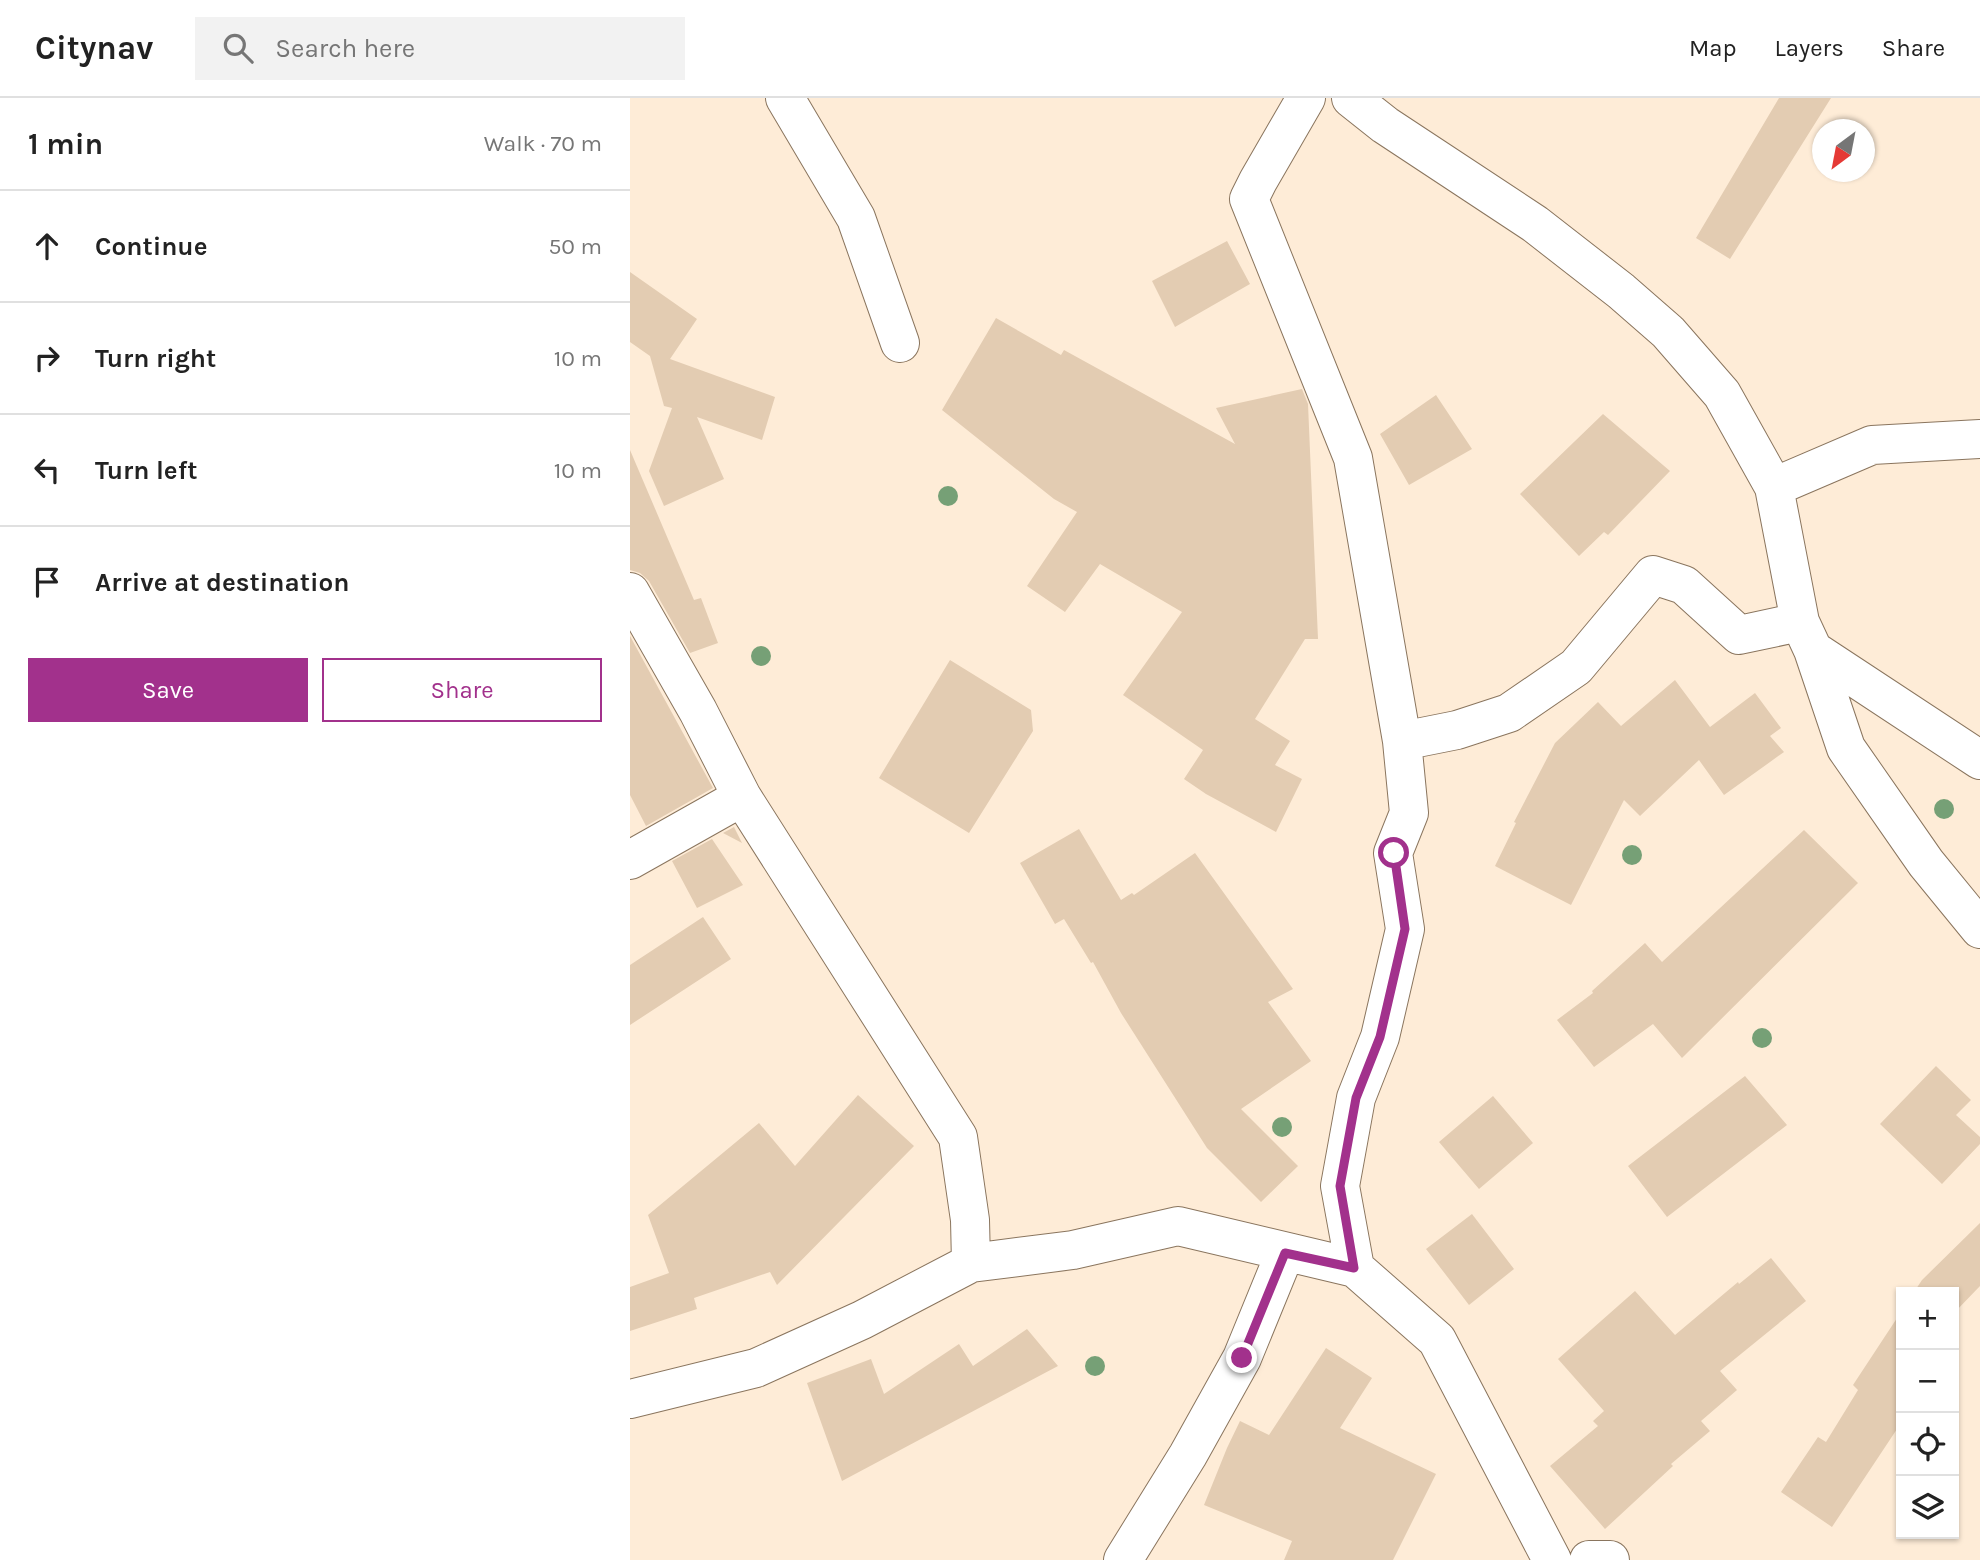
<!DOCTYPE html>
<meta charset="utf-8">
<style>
:root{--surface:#fff;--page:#f2f2f2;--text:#222;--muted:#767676;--line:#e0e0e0;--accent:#a2318c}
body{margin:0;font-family:Karla,sans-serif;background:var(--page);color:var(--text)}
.controls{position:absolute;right:21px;bottom:21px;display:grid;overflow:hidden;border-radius:0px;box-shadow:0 2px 5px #0004}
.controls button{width:63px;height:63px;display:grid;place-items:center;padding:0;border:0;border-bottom:2px solid var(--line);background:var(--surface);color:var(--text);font:35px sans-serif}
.compass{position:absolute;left:1182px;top:21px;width:63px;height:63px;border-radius:50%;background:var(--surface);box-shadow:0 2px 5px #0004;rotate:212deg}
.stop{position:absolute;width:21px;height:21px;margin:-16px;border:5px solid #a2318c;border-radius:50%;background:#fff}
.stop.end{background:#a2318c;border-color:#fff;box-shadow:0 2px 7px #0008}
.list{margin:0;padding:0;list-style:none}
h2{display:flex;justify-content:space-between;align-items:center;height:91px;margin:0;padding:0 28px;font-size:30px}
h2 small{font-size:23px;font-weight:400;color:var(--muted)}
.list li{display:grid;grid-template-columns:46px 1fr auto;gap:21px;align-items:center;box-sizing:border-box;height:112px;padding:0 28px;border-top:2px solid var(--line)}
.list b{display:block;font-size:26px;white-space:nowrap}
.list em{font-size:23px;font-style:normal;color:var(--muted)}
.actions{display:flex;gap:14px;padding:21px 28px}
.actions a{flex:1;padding:16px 0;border:2px solid var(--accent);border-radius:0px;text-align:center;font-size:24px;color:var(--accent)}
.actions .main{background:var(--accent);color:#fff}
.icon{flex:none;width:38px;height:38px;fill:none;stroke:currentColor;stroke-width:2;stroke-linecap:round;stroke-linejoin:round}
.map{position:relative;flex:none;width:1350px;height:1462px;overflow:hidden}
header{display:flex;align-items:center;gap:42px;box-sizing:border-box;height:98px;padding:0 35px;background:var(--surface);border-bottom:2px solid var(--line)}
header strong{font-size:33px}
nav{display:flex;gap:38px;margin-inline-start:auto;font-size:24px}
.search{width:490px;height:63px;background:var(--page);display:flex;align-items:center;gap:18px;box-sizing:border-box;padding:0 24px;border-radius:0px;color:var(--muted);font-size:26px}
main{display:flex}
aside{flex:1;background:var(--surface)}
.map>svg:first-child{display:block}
.building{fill:#e3ccb2}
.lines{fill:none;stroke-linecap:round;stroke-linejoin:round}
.street-casing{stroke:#8a755e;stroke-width:40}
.street{stroke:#fff;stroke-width:38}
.tree{fill:#76a076}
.route{stroke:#a2318c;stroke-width:9}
</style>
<header>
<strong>Citynav</strong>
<div class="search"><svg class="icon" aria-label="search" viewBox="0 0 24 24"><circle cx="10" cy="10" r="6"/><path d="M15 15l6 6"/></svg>Search here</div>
<nav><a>Map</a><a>Layers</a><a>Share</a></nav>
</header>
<main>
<aside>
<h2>1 min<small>Walk · 70 m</small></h2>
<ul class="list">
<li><svg class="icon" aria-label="ahead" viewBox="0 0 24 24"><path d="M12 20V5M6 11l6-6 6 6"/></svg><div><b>Continue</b></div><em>50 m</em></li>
<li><svg class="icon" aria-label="right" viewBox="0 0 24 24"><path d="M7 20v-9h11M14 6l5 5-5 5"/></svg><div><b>Turn right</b></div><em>10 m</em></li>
<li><svg class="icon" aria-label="left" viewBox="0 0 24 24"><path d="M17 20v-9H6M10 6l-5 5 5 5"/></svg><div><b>Turn left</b></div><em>10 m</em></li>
<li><svg class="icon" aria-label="arrive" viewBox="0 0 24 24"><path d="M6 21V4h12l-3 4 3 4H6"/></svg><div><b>Arrive at destination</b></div></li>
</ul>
<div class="actions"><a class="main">Save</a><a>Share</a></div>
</aside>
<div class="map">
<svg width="1350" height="1462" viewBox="0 0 1350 1462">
<rect width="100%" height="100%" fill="#feecd7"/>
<path class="building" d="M 1149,0 L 1201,0 L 1100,161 L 1066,140 Z
M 597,143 L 620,186 L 545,229 L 522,183 Z
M 0,174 L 67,221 L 40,261 L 145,299 L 132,342 L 67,319 L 94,381 L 34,408 L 19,373 L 42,310 L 34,308 L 20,258 L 0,244 Z
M 366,220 L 431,257 L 434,252 L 605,346 L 586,310 L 672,291 L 678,306 L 688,541 L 675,541 L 625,621 L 660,643 L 645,667 L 672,681 L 646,734 L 576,696 L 554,681 L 573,652 L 493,597 L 552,514 L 470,466 L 435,514 L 397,488 L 447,414 L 424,401 L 312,312 Z
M 806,297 L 842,351 L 779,387 L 750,336 Z
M 973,316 L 1040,373 L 978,437 L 974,434 L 949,458 L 890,396 Z
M 0,352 L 64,502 L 71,500 L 88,545 L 60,555 L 19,483 L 10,475 L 0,472 Z
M 0,538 L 83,690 L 16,728 L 0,697 Z
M 320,562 L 401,612 L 403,633 L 339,735 L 249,680 Z
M 1045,582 L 1080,629 L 1125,595 L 1151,630 L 1140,638 L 1154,654 L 1094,697 L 1069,662 L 1010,718 L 994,702 L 941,807 L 865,768 L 886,725 L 884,724 L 925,645 L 968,604 L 991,628 Z
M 104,729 L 112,745 L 93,735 Z
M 449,731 L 491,802 L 502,795 L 504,797 L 565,755 L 663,891 L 638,904 L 681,963 L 611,1011 L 668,1068 L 631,1104 L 577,1050 L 491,915 L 463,864 L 461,865 L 434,821 L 425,826 L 390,765 Z
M 1174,732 L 1228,785 L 1052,960 L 1023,926 L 964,969 L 927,922 L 963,895 L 962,893 L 1015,845 L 1032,864 Z
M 82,741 L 113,787 L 67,810 L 42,763 Z
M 73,819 L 101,861 L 0,927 L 0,867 Z
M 1306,968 L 1341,1002 L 1326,1017 L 1350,1039 L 1350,1046 L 1312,1086 L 1250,1026 Z
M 1115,978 L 1157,1027 L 1037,1119 L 998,1068 Z
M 228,997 L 284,1048 L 147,1187 L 140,1174 L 64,1200 L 67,1211 L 0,1233 L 0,1189 L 39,1175 L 18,1117 L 129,1025 L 165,1068 Z
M 863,998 L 903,1045 L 849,1091 L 809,1044 Z
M 842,1116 L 884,1171 L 839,1207 L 796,1151 Z
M 1350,1125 L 1350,1188 L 1324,1215 L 1324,1194 L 1284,1194 L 1292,1182 Z
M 1141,1160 L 1176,1203 L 1090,1273 L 1107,1292 L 1071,1323 L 1080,1333 L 1041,1366 L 1043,1368 L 975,1431 L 920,1368 L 968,1328 L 963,1323 L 974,1313 L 928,1261 L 1005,1193 L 1045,1237 L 1108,1184 L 1109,1186 Z
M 1271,1214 L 1271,1325 L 1202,1429 L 1151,1394 L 1188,1339 L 1196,1344 L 1228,1292 L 1223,1287 Z
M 397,1231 L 428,1268 L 212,1383 L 177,1285 L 241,1261 L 254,1296 L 329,1246 L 343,1268 Z
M 696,1250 L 742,1280 L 710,1330 L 806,1376 L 763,1462 L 654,1462 L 662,1443 L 574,1407 L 597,1350 L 610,1323 L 639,1337 Z"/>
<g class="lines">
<g class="street-casing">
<path id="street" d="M 155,0 L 226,120 L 270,245
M 676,0 L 628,83 L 619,101 L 723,360 L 772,643 L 779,715 L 763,755 L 775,831 L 750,939 L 726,1000 L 710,1088 L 725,1170 L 807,1242 L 922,1462
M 721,0 L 755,27 L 905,126 L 991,193 L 1038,234 L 1092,296 L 1144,389 L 1170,524 L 1183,552 L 1216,650 L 1296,765 L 1350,831
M 1144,389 L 1242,347 L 1350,341
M 0,494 L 68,613 L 112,699 L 328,1039 L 340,1122 L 341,1165
M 1183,552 L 1350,662
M 772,643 L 827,632 L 879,615 L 946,569 L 1023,477 L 1054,487 L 1109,537 L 1170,524
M 0,762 L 112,699
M 0,1301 L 126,1270 L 232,1222 L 341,1165 L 443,1152 L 548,1128 L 725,1170
M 493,1462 L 558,1357 L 612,1260 L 655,1155
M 959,1462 L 980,1462"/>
</g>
<use href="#street" class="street"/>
</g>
<g class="tree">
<circle cx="318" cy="398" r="10"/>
<circle cx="131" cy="558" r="10"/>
<circle cx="1314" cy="711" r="10"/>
<circle cx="1002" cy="757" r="10"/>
<circle cx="1132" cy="940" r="10"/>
<circle cx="652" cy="1029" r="10"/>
<circle cx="465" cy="1268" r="10"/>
</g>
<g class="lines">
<path class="route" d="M 612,1260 L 655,1155 L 724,1170 L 710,1088 L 726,1000 L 750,939 L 775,831 L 764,755"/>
</g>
</svg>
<div class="controls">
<button>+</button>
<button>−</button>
<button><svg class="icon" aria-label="locate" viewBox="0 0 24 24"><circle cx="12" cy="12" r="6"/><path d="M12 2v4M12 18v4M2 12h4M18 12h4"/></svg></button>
<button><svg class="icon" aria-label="layers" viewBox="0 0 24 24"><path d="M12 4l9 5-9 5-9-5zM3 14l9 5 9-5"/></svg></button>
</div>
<svg class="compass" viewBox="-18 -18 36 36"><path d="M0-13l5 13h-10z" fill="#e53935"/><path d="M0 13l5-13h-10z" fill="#767676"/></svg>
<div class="stop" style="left:764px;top:755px"></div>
<div class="stop end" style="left:612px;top:1260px"></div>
</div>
</main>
